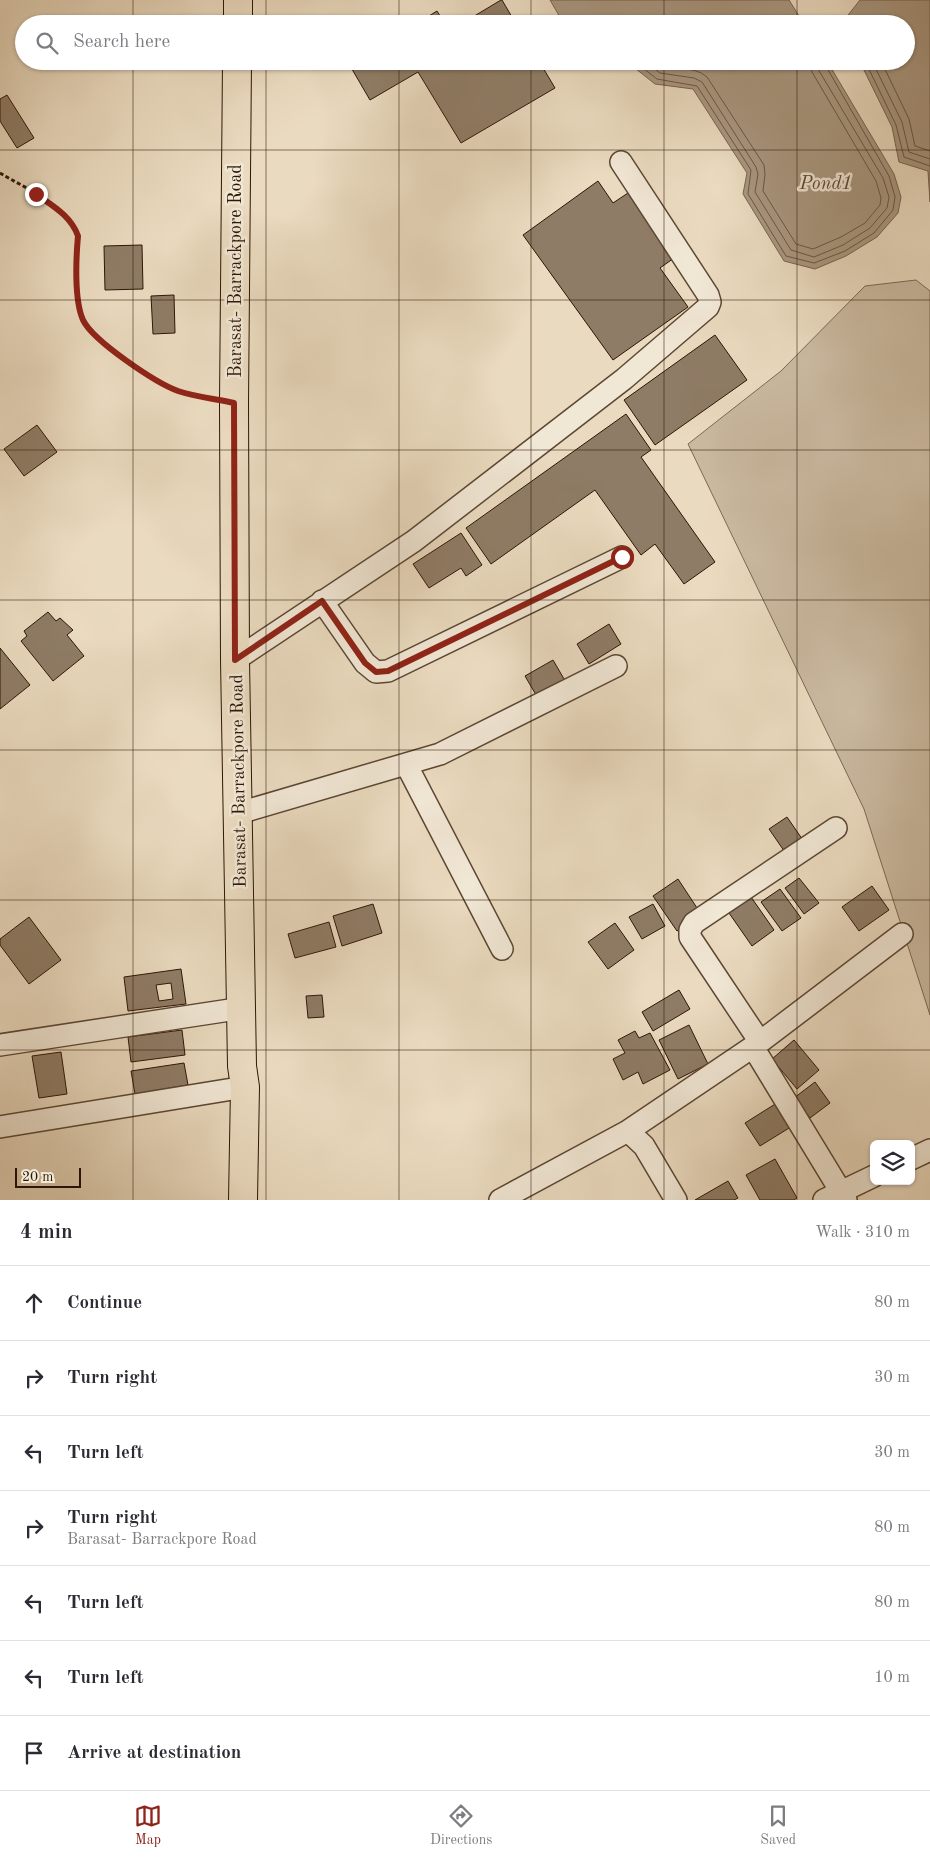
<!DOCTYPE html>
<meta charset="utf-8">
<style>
:root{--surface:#fff;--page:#f2f2f3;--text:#2b2b33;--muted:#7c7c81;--line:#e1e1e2;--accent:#8f2418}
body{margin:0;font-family:"Old Standard TT",serif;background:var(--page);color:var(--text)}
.controls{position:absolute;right:15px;bottom:15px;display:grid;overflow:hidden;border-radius:8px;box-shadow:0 1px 4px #0004}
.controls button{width:45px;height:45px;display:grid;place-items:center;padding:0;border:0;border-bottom:1px solid var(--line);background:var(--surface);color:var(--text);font:25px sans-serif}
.scale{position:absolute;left:15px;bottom:12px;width:66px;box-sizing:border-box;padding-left:5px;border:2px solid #2c1606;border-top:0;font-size:14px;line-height:18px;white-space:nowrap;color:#2c1606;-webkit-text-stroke:4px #f1e7d5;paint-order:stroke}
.stop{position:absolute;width:15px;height:15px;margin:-11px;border:4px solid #8f2418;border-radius:50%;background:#fff}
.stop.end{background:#8f2418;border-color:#fff;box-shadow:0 1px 5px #0008}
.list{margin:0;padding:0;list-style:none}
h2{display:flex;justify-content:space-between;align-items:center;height:65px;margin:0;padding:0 20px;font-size:21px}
h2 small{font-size:16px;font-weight:400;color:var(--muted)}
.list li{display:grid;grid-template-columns:32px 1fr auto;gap:15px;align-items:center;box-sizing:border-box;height:75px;padding:0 20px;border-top:1px solid var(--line)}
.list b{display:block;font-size:19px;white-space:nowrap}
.list p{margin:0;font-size:16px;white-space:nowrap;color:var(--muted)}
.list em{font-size:16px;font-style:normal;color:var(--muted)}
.icon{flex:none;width:28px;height:28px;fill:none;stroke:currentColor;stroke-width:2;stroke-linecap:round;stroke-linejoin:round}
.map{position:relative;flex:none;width:930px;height:1200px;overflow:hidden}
.search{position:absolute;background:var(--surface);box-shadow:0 1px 4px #0004;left:15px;right:15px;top:15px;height:55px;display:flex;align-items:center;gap:12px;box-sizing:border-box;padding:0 18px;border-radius:28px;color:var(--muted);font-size:19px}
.sheet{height:590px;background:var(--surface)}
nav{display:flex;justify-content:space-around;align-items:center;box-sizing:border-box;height:70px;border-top:1px solid var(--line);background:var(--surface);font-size:14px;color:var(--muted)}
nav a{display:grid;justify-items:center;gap:2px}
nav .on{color:var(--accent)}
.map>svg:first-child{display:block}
.green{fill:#cab9a0;stroke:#7b6853}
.water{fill:#a99780;stroke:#77634f}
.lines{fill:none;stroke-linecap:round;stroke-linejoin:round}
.shore{stroke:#6a5643;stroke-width:1}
.building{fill:#8f7c66;stroke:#2c1606;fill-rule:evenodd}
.minor-casing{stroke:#5c4734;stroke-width:24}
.primary-casing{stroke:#2c1606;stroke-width:30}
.path{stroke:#2c1606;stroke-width:3;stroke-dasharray:4 2.5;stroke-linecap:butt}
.minor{stroke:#f1e7d5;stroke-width:21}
.primary{stroke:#eadabf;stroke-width:28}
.route{stroke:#8f2418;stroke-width:6}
.grid{fill:none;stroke:#2c1606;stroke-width:1;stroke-opacity:0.55}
.labels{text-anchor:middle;stroke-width:5;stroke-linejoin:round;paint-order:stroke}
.street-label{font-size:18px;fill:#2c1606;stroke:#f1e7d5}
.water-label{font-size:19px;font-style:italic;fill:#5e4a37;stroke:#f1e7d5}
</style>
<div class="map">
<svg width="930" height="1200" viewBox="0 0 930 1200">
<rect width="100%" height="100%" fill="#eadabf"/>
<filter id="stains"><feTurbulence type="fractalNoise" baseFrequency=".004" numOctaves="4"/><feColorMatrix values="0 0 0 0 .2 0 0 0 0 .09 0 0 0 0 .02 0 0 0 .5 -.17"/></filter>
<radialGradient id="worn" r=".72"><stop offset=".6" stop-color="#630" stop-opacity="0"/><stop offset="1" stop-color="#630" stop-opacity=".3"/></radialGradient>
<path class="green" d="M 916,280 L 930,291 L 930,1015 L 864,809 L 688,444 L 781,371 L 865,286 Z"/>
<path class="water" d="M 550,0 L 789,0 L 804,24 L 564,24 Z
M 860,0 L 930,0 L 930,202 L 928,171 L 899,162 L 892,127 L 861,64 L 855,61 L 906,61 L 906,24 L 841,24 Z
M 626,61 L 827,61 L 894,174 L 901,197 L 898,213 L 877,237 L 846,256 L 815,269 L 784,261 L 743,194 L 747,173 L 693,89 L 655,84 Z"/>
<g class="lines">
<path class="shore" d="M 634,61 L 657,79 L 697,86 L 751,170 L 748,194 L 786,256 L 814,263 L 845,251 L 874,233 L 893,210 L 895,197 L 889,176 L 823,61
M 644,61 L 660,73 L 694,78 L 702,82 L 756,167 L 758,174 L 755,192 L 791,250 L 814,257 L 843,245 L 870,228 L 887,208 L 889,197 L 883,178 L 818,69 L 817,61
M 657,61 C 671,73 693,64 707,77 L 764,165 L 765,174 L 763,191 L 796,244 L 813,249 L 841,237 L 865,223 L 880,205 L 881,198 L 876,181 L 812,72 L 809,61
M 865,61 L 896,125 L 904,157 L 930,166
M 872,61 L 902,122 L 909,152 L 930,159
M 881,61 L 909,119 L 915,146 L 930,151"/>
</g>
<path class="building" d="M 502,0 L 516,24 L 461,24 L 501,0 Z
M 437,11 L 445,24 L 416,24 Z
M 353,61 L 539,61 L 555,88 L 461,143 L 418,72 L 370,100 L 349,64 Z
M 7,95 L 34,138 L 17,148 L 0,121 L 0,99 Z
M 598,181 L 613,203 L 628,193 L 674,258 L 660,268 L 688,307 L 613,360 L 523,235 Z
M 142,245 L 143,289 L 105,290 L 104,246 Z
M 174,295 L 175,333 L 153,334 L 151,296 Z
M 715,335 L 747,380 L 655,445 L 624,400 Z
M 626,414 L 651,450 L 641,457 L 715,562 L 684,584 L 655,544 L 641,555 L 595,490 L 491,564 L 466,528 Z
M 37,425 L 57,452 L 24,476 L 4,449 Z
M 461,533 L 482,565 L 466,576 L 461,568 L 429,588 L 413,564 Z
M 48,612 L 56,621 L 60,618 L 73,630 L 67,635 L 84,656 L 53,681 L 21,641 L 27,636 L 24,631 Z
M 609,624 L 621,644 L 589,664 L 577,644 Z
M 0,648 L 30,685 L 0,709 Z
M 553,660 L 567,684 L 539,700 L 525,676 Z
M 787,817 L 807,846 L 789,858 L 769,829 Z
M 799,878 L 819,903 L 804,914 L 785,888 Z
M 678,879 L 701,914 L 677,931 L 653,896 Z
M 872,886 L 889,910 L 859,931 L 842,907 Z
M 780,889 L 801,918 L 782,931 L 761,902 Z
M 751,897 L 774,930 L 752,946 L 729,913 Z
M 373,904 L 382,933 L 342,946 L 333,916 Z
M 653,904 L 665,926 L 642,939 L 629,917 Z
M 29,917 L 61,960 L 29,984 L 0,945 L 0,939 Z
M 329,922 L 336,947 L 295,958 L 288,934 Z
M 615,923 L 634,950 L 608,969 L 588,942 Z
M 181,969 L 186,1004 L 128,1011 L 124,977 ZM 171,983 L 173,999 L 159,1001 L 156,985 Z
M 679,990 L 690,1009 L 653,1031 L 642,1012 Z
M 322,995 L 324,1017 L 308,1018 L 306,996 Z
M 689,1025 L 708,1064 L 678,1079 L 659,1040 Z
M 182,1030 L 185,1055 L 131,1062 L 128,1037 Z
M 635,1031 L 639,1038 L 650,1033 L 670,1070 L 643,1084 L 638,1072 L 623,1080 L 613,1059 L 625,1053 L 618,1040 Z
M 794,1040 L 819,1070 L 797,1089 L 772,1059 Z
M 61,1052 L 67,1094 L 39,1098 L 32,1056 Z
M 184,1063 L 188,1085 L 135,1094 L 131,1071 Z
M 815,1082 L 830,1103 L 810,1118 L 794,1098 Z
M 780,1101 L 794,1125 L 760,1146 L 745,1123 Z
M 775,1159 L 797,1198 L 794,1200 L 760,1200 L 746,1175 Z
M 728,1181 L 738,1198 L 734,1200 L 695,1200 Z"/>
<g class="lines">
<g class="minor-casing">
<path id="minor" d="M 322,601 L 365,663 L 376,672 L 388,671 L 622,557
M 235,660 L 414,541 L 624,379 L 708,307 L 710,302 L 708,295 L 621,162
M 406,764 L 502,949
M 239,813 L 440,754 L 616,666
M 760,1042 L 690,937 L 690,930 L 694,923 L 836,828
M 0,1045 L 243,1008
M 753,1047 L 846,1200
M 0,1127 L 245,1087
M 628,1131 L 760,1042 L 902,934
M 911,1159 L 930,1150
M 500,1200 L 628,1131 L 644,1146 L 676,1200
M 824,1200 L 874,1176"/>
</g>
<g class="primary-casing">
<path id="primary" d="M 238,24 L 238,0
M 237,61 L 234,403 L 235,660 L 242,1066 L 245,1087 L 243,1200"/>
</g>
<path class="path" d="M 0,173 C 26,189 68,205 78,236 C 76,259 74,298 83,319 C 90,337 147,377 165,386 C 179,392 194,395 209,398"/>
<use href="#minor" class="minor"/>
<use href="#primary" class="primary"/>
</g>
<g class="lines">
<path class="route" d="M 36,194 C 53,206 71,216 78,236 C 76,258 74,300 83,320 C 93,341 156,383 178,391 C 196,397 216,399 234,403 L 235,660 L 322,601 L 365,663 L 376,672 L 388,671 L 622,557"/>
</g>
<path class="grid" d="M 133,0 L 133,24M 266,0 L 266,24M 399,0 L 399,24M 531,0 L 531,24M 664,0 L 664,24M 797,0 L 797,24M 133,61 L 133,1200M 266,61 L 266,1200M 399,61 L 399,1200M 531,61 L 531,1200M 664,61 L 664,1200M 797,61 L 797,1200M 0,150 L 930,150M 0,300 L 930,300M 0,450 L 930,450M 0,600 L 930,600M 0,750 L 930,750M 0,900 L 930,900M 0,1050 L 930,1050"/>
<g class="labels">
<g class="street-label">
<text transform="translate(235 271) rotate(-90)" y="6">Barasat- Barrackpore Road</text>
<text transform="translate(238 781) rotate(-91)" y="6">Barasat- Barrackpore Road</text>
</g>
<g class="water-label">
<text x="826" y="189">Pond1</text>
</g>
</g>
<rect width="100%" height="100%" filter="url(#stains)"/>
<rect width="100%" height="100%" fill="url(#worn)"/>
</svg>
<div class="controls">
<button><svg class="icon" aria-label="layers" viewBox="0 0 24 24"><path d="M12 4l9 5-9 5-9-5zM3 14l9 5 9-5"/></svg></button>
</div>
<div class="scale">20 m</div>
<div class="stop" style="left:622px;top:557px"></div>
<div class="stop end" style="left:36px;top:194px"></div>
<div class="search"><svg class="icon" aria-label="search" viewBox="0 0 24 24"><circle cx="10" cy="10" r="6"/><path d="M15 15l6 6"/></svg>Search here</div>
</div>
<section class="sheet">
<h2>4 min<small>Walk · 310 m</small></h2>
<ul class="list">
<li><svg class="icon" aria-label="ahead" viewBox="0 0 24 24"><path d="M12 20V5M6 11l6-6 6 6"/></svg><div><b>Continue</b></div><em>80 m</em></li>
<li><svg class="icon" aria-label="right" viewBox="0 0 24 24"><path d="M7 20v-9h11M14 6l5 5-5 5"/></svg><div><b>Turn right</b></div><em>30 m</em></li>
<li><svg class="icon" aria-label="left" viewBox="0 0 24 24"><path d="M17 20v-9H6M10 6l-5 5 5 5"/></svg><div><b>Turn left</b></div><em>30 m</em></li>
<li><svg class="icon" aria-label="right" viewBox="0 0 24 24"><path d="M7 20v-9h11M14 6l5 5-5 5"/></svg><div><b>Turn right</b><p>Barasat- Barrackpore Road</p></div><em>80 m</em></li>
<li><svg class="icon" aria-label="left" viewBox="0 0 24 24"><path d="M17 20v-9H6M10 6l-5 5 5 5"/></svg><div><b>Turn left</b></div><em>80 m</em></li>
<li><svg class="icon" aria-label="left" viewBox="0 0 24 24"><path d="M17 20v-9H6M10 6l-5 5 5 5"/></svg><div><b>Turn left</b></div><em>10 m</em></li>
<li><svg class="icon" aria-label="arrive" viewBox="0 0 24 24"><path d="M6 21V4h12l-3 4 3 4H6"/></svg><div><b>Arrive at destination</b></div></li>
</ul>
</section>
<nav>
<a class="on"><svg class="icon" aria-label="map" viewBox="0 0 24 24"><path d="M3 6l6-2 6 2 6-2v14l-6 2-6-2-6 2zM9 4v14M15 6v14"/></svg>Map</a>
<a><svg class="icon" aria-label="directions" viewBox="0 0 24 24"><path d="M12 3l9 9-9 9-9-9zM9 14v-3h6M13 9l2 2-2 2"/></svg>Directions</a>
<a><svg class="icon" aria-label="saved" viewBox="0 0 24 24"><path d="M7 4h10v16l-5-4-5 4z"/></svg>Saved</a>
</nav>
